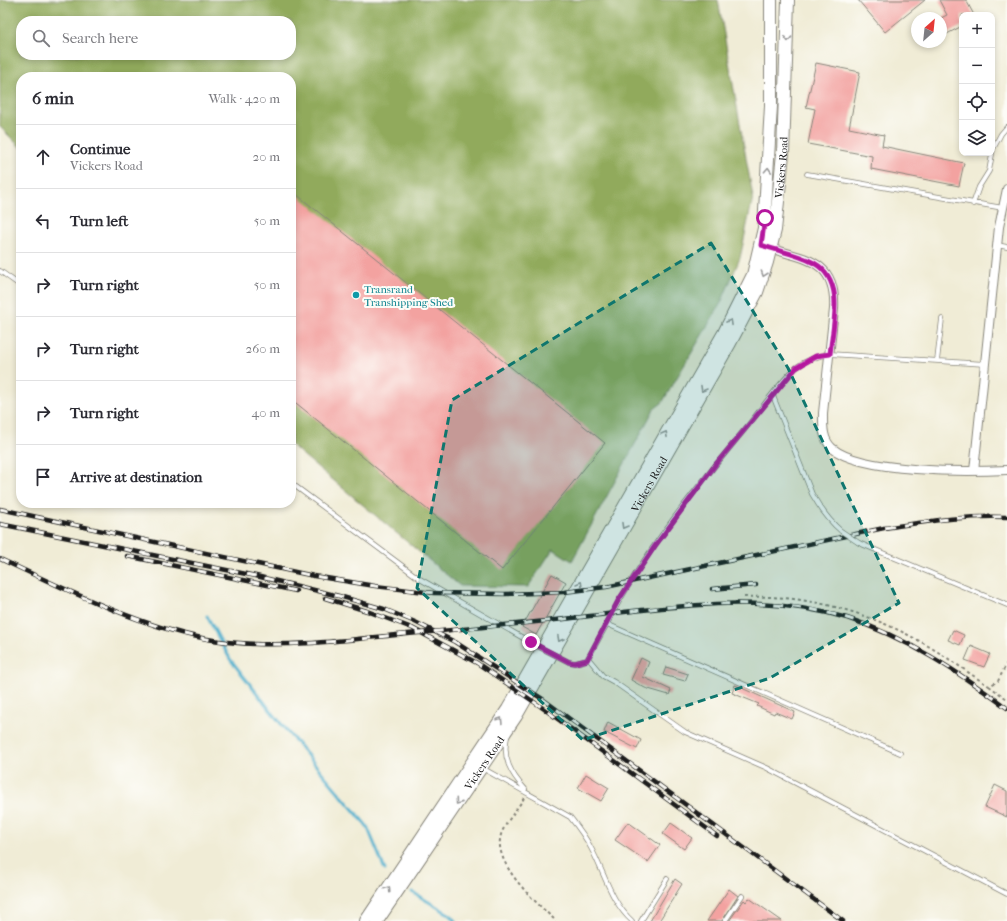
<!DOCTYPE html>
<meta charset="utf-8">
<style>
:root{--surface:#fff;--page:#f7f7f7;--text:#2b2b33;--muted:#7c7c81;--line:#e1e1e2}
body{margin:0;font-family:"IM FELL French Canon",serif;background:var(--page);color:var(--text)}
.controls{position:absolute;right:12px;top:12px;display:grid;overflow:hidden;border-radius:8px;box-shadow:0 2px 6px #0003}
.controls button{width:36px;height:36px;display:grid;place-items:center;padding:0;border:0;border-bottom:1px solid var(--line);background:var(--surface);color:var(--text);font:20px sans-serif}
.compass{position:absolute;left:911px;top:12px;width:36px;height:36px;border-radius:50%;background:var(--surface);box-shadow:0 2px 6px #0003;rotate:27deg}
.stop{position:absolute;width:12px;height:12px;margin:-9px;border:3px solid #b5179e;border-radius:50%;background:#fff}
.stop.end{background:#b5179e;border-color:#fff;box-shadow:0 1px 4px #0008}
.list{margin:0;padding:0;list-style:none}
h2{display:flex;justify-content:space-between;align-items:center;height:52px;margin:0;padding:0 16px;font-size:17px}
h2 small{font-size:13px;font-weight:400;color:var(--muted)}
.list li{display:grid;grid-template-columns:26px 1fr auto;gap:12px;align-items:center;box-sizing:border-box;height:64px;padding:0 16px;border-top:1px solid var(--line)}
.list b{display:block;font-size:15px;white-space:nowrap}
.list p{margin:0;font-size:13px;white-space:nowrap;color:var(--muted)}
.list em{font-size:13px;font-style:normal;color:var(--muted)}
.icon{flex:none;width:22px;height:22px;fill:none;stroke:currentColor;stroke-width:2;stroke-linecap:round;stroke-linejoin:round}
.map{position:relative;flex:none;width:1007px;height:921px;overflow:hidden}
.search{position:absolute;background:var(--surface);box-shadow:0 2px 6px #0003;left:16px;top:16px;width:280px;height:44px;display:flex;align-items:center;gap:10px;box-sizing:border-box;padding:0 14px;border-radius:16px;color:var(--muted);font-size:15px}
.panel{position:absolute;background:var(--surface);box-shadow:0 2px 6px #0003;left:16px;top:72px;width:280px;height:436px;border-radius:16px}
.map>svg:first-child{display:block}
.forest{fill:#91aa5c;stroke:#56633c;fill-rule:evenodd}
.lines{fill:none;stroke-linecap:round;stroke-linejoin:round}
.stream{stroke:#4daecc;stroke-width:3}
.building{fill:#f3a2a0}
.lane-casing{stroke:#868479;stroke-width:5.5}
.street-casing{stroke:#868479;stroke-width:10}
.secondary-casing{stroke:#868479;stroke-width:14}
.path{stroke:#868479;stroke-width:2;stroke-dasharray:3 3;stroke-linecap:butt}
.lane{stroke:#fff;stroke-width:4}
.street{stroke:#fff;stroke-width:8}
.secondary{stroke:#fff;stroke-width:12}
.rail-casing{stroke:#1c1c1c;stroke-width:4.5}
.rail{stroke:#fdfcf7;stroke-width:3;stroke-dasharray:9;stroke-linecap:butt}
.lane-bridge-casing{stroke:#868479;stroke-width:5.5;stroke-linecap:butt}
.lane-bridge{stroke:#fff;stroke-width:4}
.oneway{stroke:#999}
.route{stroke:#b5179e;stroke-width:5}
.marked{fill:#0f766e;fill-opacity:0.2;stroke:#0f766e;stroke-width:3;stroke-dasharray:8 5;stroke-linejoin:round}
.culture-dot{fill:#0f9aa8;stroke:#fdfcf7;stroke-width:1.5}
.labels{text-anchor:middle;stroke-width:4;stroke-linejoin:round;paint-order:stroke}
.street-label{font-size:11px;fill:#1c1c1c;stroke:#fdfcf7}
.culture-label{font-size:11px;fill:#0d838f;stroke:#fdfcf7;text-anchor:start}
</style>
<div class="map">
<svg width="1007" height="921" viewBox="0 0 1007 921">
<rect width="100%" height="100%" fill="#fdfcf7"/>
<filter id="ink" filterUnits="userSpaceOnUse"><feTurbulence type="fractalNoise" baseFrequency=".025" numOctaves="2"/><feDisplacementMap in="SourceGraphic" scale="8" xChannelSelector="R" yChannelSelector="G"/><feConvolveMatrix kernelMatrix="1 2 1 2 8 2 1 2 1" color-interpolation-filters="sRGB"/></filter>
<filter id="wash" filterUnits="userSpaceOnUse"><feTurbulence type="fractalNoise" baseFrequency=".012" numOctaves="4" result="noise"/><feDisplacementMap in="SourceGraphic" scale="16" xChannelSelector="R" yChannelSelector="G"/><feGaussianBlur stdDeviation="0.9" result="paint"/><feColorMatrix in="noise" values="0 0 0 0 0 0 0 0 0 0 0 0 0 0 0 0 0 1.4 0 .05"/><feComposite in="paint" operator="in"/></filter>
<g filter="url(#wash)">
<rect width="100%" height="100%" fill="#f0ecd6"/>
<path class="forest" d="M 0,0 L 718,0 L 753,197 L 740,258 L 721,303 L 662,403 L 654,409 L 572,561 L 553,549 L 528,587 L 460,586 L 291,445 L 291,77 L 21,77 L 21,148 L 0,127 ZM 21,21 L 291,21 L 291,55 L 21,55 Z"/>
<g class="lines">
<path class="stream" d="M 207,616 L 230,659 L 286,730 L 367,826 L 385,870
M 412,892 L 449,914 L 455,921"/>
</g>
<g id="blocks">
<path class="building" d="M 858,0 L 925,0 L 885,32 Z
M 939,0 L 966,0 L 974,15 L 962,15 L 962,26 L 945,35 L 941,27 L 941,18 L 947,15 Z
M 816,63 L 860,72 L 849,128 L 884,135 L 882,146 L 964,163 L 959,186 L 871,169 L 872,156 L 808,144 L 815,109 L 806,107 Z
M 291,190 L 605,443 L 502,570 L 291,399 Z
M 552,574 L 566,582 L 536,635 L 522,627 Z
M 953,630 L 964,635 L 960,645 L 948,640 Z
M 971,646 L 990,654 L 984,667 L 965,660 Z
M 641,658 L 649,662 L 643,677 L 671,690 L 669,695 L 645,688 L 631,680 Z
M 666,667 L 688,674 L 685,681 L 663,675 Z
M 735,685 L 795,712 L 792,719 L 775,712 L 774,714 L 757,706 L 759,704 L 732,693 Z
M 608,722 L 641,740 L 637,749 L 604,732 Z
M 586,774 L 609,788 L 601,801 L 578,788 Z
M 995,785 L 1007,791 L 1007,817 L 985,807 Z
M 628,822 L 660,845 L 648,862 L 615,840 Z
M 671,823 L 692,838 L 684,849 L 663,834 Z
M 675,879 L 682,884 L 659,921 L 650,921 Z
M 729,889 L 738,896 L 722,921 L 707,921 Z
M 749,898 L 782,921 L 729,921 L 744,900 L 746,902 Z"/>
</g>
</g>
<g filter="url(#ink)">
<use href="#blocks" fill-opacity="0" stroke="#868479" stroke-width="1"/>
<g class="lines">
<g class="lane-casing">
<path id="lane" d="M 807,174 L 1003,208
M 973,204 L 979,187 L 989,171 L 993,149 L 1001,134 L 1007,127
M 997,245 L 1007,247
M 0,271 L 21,286
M 937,361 L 942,319
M 773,396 L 812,494 C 820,508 828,520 841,531
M 291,483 L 420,579 L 537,646
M 859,543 L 1007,605
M 607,624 C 644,551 698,486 750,423 C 762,408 782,379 797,367 C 807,359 818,356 830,354 L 985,364
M 588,658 L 603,676 L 614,682 L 685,732 L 767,768 L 1007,894
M 569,662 L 575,663 L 587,660 L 607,624 L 900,753
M 507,737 C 502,758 511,774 525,789
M 482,768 L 570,817 C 578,827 585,836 591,848 C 604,872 611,902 632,921
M 641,921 L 667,879
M 725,921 L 742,896"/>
</g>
<g class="street-casing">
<path id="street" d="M 766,247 C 804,259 837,259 834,309 L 823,413 C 823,425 822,439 832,448 C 861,473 968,472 1007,470
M 974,471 L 999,227 L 1007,189"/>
</g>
<g class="secondary-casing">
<g id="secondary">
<path d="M 366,921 L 508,709 L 724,333 L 753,275 L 764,228 L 771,106 L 771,0"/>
<path id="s1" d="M 377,921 L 516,716 L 730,343 L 757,292 L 767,262 L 775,230 L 783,154 L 788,0"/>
</g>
</g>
<path class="path" d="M 744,597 C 807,594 873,613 928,646 C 949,658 968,673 989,686 L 998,681 L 1007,663
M 989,686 L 1007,699
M 524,798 C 517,809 507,821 502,832 C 489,862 537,903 556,921"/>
<use href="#lane" class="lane"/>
<use href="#street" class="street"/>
<use href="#secondary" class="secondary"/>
<g class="rail-casing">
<path id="rail" d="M 0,509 L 314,576 L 375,586 L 434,593 L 505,594 L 564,592 L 606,587 L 884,528 C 925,522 965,515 1007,517
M 0,524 L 256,576 L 339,596 L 384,609 L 415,622 L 455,642 L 544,700 L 843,921
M 127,556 L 296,591
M 0,559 C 68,590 153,634 227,642 C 284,648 340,641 396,635 C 461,629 526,624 590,616 C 675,606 763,593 847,618 C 906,637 957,671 1007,708
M 712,589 L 756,585
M 325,598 L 367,611 L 412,628 L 477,663 L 540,706 L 717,836"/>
</g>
<use href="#rail" class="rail"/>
<g class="lane-bridge-casing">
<path id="lane-bridge" d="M 841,531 L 859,543
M 537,646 L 569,662"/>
</g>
<use href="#lane-bridge" class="lane-bridge"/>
</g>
<defs><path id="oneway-chevron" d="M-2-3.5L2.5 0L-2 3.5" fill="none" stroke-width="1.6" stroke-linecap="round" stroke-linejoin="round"/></defs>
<g class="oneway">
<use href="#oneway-chevron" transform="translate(788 39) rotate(92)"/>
<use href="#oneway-chevron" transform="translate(768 170) rotate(-87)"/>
<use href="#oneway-chevron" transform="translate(764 274) rotate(109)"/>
<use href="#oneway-chevron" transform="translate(730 322) rotate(-61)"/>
<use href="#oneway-chevron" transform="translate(703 389) rotate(120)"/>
<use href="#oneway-chevron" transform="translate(665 434) rotate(-60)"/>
<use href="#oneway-chevron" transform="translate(624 526) rotate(120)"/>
<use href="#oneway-chevron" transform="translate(580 584) rotate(-60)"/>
<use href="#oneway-chevron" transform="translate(560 639) rotate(119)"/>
<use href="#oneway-chevron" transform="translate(500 720) rotate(-58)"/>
<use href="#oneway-chevron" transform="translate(458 802) rotate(125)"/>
<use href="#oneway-chevron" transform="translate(388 889) rotate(-56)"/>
</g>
</g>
<g class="lines" filter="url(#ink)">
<path class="route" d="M 531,642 L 569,662 L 575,663 L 587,660 L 618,601 L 655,546 L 716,464 L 796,368 L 816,356 L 830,354 C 833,324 846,281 814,263 C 798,254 778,251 761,245 L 765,218"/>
</g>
<path class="marked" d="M 711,243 L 788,368 L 899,603 L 770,678 L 583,740 L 417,588 L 452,400 Z"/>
<circle class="culture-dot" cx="356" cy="295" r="4"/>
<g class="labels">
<g class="street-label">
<text dy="4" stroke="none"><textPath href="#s1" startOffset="863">Vickers Road</textPath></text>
<text dy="4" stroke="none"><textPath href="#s1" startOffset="515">Vickers Road</textPath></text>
<text dy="4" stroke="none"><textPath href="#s1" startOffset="191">Vickers Road</textPath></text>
</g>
<g class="culture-label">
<text x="364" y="293">Transrand<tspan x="364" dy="13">Transhipping Shed</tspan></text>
</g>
</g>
</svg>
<div class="controls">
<button>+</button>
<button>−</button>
<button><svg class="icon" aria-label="locate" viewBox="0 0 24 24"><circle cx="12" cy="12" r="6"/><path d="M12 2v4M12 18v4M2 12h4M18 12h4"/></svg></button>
<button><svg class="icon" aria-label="layers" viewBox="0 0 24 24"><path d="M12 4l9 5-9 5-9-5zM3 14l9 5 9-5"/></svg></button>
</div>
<svg class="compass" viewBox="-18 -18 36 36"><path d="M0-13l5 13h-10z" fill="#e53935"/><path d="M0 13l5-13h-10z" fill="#7c7c81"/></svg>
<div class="stop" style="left:765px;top:218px"></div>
<div class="stop end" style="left:531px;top:642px"></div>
<div class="search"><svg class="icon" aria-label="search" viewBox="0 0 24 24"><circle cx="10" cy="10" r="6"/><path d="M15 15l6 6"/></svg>Search here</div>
<section class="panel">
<h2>6 min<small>Walk · 420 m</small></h2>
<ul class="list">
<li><svg class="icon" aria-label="ahead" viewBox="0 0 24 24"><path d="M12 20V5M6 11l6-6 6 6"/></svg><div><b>Continue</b><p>Vickers Road</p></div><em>20 m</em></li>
<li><svg class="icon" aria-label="left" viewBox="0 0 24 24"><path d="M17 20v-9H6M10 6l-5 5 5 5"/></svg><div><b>Turn left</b></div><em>50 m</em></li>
<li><svg class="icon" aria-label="right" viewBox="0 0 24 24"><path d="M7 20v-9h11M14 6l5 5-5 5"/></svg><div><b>Turn right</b></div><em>50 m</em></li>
<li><svg class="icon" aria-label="right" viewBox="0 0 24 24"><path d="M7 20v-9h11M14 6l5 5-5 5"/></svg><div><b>Turn right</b></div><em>260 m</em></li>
<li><svg class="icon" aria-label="right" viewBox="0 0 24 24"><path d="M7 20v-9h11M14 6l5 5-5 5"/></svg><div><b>Turn right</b></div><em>40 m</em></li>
<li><svg class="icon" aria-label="arrive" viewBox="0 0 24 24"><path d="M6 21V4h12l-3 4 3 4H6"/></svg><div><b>Arrive at destination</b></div></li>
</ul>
</section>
</div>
